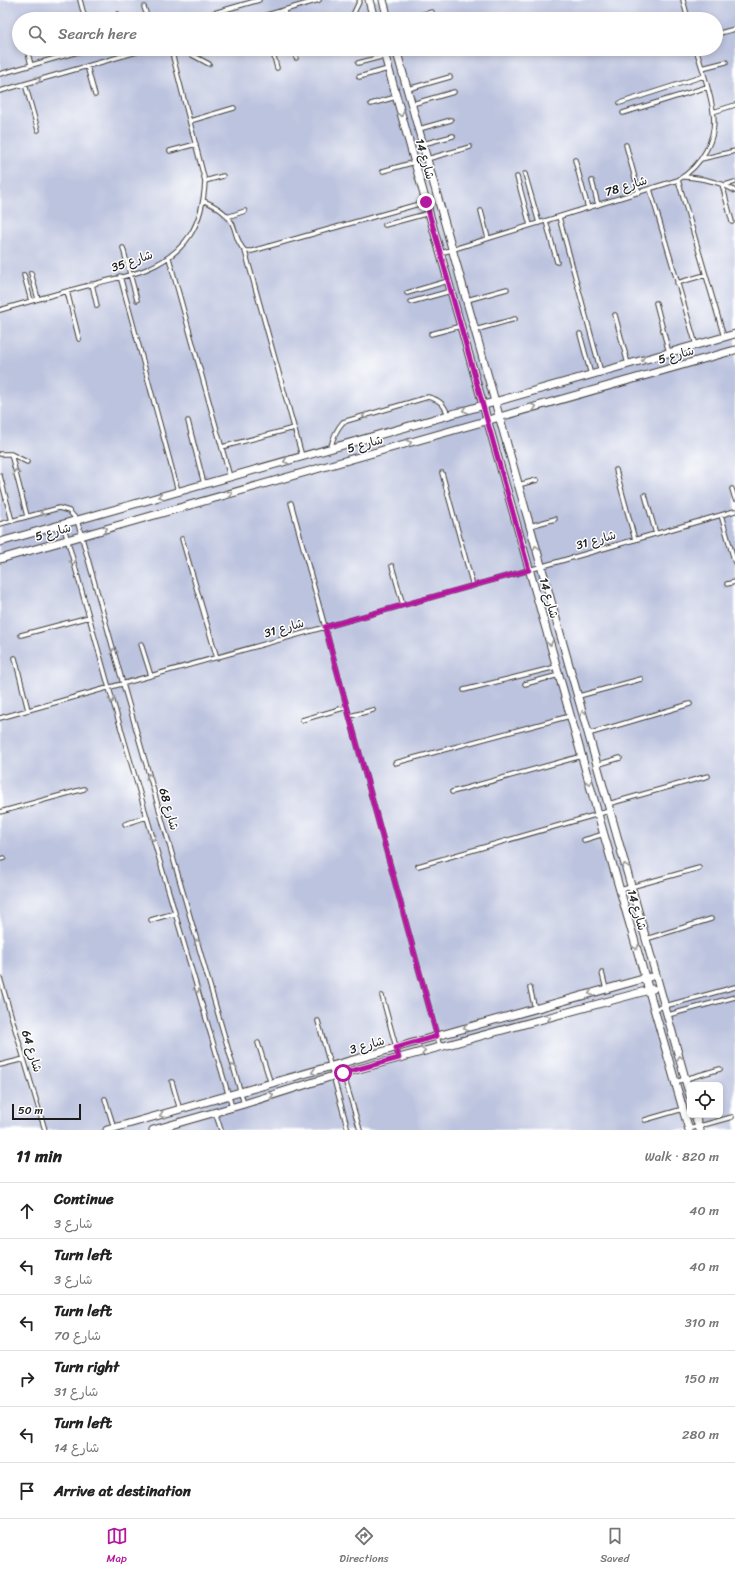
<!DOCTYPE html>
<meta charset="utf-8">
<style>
:root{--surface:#fff;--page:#f2f2f2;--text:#222;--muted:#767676;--line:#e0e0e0;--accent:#b5179e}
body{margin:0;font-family:Sriracha,"Playpen Sans Arabic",sans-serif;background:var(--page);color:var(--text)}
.controls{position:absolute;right:12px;bottom:12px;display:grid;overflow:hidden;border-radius:6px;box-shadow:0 2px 6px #0003}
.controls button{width:36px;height:36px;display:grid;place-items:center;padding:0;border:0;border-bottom:1px solid var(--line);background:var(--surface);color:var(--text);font:20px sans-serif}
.scale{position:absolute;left:12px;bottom:10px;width:69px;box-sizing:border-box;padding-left:4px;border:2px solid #1c1c1c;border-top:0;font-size:11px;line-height:14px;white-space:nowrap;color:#1c1c1c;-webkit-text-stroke:3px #fff;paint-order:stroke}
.stop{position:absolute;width:12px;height:12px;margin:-9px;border:3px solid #b5179e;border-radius:50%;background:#fff}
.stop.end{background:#b5179e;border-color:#fff;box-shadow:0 1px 4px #0008}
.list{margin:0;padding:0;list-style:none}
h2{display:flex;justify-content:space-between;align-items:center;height:52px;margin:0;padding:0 16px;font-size:17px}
h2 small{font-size:13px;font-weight:400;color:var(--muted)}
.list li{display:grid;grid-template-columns:26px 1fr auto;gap:12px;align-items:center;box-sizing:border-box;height:56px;padding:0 16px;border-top:1px solid var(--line)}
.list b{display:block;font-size:15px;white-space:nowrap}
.list p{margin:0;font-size:13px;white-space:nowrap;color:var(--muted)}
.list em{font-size:13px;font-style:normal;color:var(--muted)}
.icon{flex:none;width:22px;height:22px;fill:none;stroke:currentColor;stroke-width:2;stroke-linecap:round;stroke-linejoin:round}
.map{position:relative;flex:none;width:735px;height:1130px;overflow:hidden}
.search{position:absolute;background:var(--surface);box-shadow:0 2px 6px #0003;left:12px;right:12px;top:12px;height:44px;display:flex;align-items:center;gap:10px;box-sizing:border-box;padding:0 14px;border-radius:22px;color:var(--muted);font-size:15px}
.sheet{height:388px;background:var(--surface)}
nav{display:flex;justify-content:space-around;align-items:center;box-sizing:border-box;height:56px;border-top:1px solid var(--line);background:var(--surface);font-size:11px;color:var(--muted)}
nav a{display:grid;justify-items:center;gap:2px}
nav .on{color:var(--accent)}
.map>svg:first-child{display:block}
.industrial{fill:#bcc3de;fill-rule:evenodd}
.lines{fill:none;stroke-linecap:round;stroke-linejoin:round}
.service-casing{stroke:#3d3b38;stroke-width:5.5}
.minor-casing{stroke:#3d3b38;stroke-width:9}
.service{stroke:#fff;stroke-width:3.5}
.minor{stroke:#fff;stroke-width:7}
.oneway{stroke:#999}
.route{stroke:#b5179e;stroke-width:5}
.labels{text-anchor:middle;stroke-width:3;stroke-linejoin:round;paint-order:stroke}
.street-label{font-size:12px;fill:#1c1c1c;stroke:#fff}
</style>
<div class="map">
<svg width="735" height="1130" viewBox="0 0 735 1130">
<rect width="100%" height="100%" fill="#fff"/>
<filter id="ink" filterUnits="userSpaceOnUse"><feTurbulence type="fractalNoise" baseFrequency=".025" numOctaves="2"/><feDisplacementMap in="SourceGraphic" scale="8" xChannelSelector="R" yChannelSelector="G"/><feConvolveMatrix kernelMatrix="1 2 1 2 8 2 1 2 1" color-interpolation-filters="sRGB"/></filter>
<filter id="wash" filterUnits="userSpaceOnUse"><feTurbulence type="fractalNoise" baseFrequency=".012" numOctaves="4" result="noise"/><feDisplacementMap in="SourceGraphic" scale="16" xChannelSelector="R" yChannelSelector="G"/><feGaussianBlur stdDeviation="0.9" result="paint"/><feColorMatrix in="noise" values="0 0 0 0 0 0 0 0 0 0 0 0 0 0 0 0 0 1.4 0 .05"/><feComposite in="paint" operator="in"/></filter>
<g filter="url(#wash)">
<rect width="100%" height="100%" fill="#f6e8d4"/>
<path class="industrial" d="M 0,0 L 735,0 L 735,1130 L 0,1130 ZM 19,19 L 716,19 L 716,49 L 19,49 ZM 690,1085 L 720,1085 L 720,1115 L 690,1115 Z"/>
</g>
<g filter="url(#ink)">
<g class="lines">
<g class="service-casing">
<path id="service" d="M 80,0 L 85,19
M 683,0 L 688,19
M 144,7 L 148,19
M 284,10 L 286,19
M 118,14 L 119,19
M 193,19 L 259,0
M 253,19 L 319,0
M 351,19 L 360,0
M 404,19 L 432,12
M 716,34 L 735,29
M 27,49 L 31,65
M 181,49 L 209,64
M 272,49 L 277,68
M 294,49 L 296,58
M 358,63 L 385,56
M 87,66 L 95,95
M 702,68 L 726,62
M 0,74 L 88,49
M 359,77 L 388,69
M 25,84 L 38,130
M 408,89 L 450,77
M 0,91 L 147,49
M 620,103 L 704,76
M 371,104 L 396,97
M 412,104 L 454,92
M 713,112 L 735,105
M 623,113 L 707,87
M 190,121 L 234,108
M 419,129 L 451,120
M 423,144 L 453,136
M 626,145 L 639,193
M 170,151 L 196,144
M 427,159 L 470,147
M 701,159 L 735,151
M 575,160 L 588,208
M 383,171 L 415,162
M 525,174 L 539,223
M 517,177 L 530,225
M 684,177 C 703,178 719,181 735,191
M 678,180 L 724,337
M 205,181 L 223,176
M 592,181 L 598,205
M 722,184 L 732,222
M 725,185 L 735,182
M 650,189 L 696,345
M 204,201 C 216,206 230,215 234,228 C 237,237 238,244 245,251 L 252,251 L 426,202
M 481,211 L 488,238
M 227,217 L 245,211
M 559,217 L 601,372
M 546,221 L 557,262
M 385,225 L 429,213
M 123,248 L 137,300
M 245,251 L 302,456
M 441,253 L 678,180 C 701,166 718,139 713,111 C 710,90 702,69 696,49
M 169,258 L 230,477
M 31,273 L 38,299
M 24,275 L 31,301
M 120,276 L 178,491
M 677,283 L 705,275
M 92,284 L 97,306
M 67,291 L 79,339
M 407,293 L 448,281
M 467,300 L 507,289
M 411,302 L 451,291
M 656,303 L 669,353
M 0,310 C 31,301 63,292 94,284 C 111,279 131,276 147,269 C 187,252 203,224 205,181 L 171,49
M 615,315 L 628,364
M 475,330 L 515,319
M 431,334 L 461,326
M 580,334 L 591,375
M 188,421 L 204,484
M 222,447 L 294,428
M 331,447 C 333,437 336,430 343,422 L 428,397 C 440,400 444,404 448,415
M 0,454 L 11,454 L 27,462
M 11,454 L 27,516
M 616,470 L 635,540
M 442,473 L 473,586
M 0,476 L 12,521
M 518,485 L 537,480
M 732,489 L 735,499
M 645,495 L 656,534
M 291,503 L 440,1047
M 721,515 L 735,563
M 0,524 L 59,508 L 69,511 L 77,520 L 123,684 L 244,1104
M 63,524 L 109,688 L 232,1107
M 530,526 L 555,519
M 182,539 L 217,658
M 392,566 L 403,605
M 727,584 L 735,582
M 21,635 L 89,617
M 141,644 L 151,676
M 15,658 L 28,710
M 525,684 L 559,675
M 464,690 L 556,667
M 579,696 L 641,679
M 350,716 L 373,710
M 0,718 L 529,570 L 735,511
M 302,720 L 347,707
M 588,734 L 690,704
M 395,763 L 570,716
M 596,765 L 620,758
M 452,792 L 582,756
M 608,804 L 708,776
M 0,812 L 84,789
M 125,824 L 147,817
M 584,840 L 604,834
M 0,859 L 4,858
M 418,866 L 609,811
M 620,890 L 699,868
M 151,920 L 175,913
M 646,939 L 711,919
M 602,973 L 606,989
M 0,978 L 45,1130
M 530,988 L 535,1009
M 382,996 L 399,1058
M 654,1009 L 735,987
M 668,1015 L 735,997
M 318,1021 L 348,1130
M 258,1043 L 271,1084
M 0,1065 L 24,1059
M 343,1073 L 360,1130
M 172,1082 L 180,1110
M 675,1082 L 720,1069
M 105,1099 L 114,1128
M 215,1112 L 221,1130
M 645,1120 L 683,1109
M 689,1129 L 732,1117"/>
</g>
<g class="minor-casing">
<path id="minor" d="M 369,0 L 374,19
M 383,0 L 388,19
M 383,49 L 598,814 L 689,1130
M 396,49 L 690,1096
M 0,542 L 735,334
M 0,559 L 735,350
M 695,1115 L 700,1130
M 107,1130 L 437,1036 L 650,977
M 153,1130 L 244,1104 L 333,1076 L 653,989"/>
</g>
<use href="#service" class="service"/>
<use href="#minor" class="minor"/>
</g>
<defs><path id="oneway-chevron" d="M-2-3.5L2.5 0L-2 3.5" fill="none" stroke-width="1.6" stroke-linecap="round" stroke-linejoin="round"/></defs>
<g class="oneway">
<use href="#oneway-chevron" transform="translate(38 80) rotate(-16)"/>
<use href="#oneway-chevron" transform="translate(401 114) rotate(74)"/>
<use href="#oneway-chevron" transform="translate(644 360) rotate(164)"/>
<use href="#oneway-chevron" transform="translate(534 407) rotate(-16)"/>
<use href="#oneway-chevron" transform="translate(465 410) rotate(164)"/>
<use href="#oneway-chevron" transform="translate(365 416) rotate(163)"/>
<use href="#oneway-chevron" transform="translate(409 443) rotate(-16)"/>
<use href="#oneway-chevron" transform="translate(286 461) rotate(164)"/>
<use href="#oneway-chevron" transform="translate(16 472) rotate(-104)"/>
<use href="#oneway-chevron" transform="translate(230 494) rotate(-16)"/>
<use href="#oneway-chevron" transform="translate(161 496) rotate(164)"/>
<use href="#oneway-chevron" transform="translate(43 512) rotate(165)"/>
<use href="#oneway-chevron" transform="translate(105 529) rotate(-15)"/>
<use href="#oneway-chevron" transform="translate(536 548) rotate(-106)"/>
<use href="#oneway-chevron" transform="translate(73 562) rotate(74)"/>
<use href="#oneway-chevron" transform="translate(550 643) rotate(74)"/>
<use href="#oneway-chevron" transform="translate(114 651) rotate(-106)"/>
<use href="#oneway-chevron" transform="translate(112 700) rotate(74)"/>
<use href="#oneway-chevron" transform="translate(583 713) rotate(-104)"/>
<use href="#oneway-chevron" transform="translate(149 776) rotate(-106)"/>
<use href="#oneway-chevron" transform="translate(589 782) rotate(75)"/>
<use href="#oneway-chevron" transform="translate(153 838) rotate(74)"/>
<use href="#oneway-chevron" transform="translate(625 866) rotate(-106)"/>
<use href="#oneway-chevron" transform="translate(197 942) rotate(-106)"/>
<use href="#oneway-chevron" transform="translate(636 947) rotate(74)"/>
<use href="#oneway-chevron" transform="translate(197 990) rotate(74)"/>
<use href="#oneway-chevron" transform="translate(591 993) rotate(164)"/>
<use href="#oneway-chevron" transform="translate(548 1018) rotate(-15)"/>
<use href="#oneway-chevron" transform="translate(466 1028) rotate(165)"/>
<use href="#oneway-chevron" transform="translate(423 1051) rotate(-15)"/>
<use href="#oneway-chevron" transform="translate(680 1058) rotate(-105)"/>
<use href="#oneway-chevron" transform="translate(233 1067) rotate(-106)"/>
<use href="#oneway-chevron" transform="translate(314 1072) rotate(164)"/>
<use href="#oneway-chevron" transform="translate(271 1095) rotate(-17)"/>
<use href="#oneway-chevron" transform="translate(162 1115) rotate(164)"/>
</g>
</g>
<g class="lines" filter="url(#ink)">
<path class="route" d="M 343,1073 L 399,1058 L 396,1048 L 437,1036 L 325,627 L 529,570 L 426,202"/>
</g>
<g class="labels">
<g class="street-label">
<text transform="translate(425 159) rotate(74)" y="4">شارع 14</text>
<text transform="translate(626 186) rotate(-17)" y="4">شارع 78</text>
<text transform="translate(132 261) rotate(-19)" y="4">شارع 35</text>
<text transform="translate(676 355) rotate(-16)" y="4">شارع 5</text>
<text transform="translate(365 444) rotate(-16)" y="4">شارع 5</text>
<text transform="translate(53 532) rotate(-16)" y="4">شارع 5</text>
<text transform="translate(596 540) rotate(-16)" y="4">شارع 31</text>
<text transform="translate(549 598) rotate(74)" y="4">شارع 14</text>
<text transform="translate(284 628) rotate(-16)" y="4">شارع 31</text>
<text transform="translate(169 809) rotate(74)" y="4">شارع 68</text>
<text transform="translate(637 910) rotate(74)" y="4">شارع 14</text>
<text transform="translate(367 1045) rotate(-16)" y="4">شارع 3</text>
<text transform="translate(32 1051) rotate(73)" y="4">شارع 64</text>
</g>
</g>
</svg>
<div class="controls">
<button><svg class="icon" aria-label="locate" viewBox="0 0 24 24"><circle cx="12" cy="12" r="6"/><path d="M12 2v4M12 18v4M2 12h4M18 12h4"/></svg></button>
</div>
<div class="scale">50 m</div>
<div class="stop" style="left:343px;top:1073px"></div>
<div class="stop end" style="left:426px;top:202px"></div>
<div class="search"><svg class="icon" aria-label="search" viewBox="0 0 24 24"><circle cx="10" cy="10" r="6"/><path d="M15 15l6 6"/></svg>Search here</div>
</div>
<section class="sheet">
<h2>11 min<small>Walk · 820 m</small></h2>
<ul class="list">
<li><svg class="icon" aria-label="ahead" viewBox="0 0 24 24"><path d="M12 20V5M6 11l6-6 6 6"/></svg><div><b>Continue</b><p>شارع 3</p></div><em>40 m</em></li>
<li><svg class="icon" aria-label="left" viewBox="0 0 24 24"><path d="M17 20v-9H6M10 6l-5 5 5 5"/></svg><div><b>Turn left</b><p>شارع 3</p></div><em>40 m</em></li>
<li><svg class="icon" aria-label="left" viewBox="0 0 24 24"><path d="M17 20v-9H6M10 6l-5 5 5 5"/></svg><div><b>Turn left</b><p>شارع 70</p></div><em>310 m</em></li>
<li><svg class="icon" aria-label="right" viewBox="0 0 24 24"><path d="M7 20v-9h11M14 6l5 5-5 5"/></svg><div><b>Turn right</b><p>شارع 31</p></div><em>150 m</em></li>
<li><svg class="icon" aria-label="left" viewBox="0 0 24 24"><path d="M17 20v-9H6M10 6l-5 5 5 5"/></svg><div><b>Turn left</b><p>شارع 14</p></div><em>280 m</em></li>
<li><svg class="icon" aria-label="arrive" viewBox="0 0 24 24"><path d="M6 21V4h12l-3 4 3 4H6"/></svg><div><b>Arrive at destination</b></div></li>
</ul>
</section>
<nav>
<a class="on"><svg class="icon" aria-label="map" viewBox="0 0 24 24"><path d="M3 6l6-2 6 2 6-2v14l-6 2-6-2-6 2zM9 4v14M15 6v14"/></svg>Map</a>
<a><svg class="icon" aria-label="directions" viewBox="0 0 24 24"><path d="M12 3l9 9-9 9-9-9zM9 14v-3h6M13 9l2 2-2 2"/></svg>Directions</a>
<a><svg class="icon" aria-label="saved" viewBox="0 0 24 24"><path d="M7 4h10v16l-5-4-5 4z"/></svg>Saved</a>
</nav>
